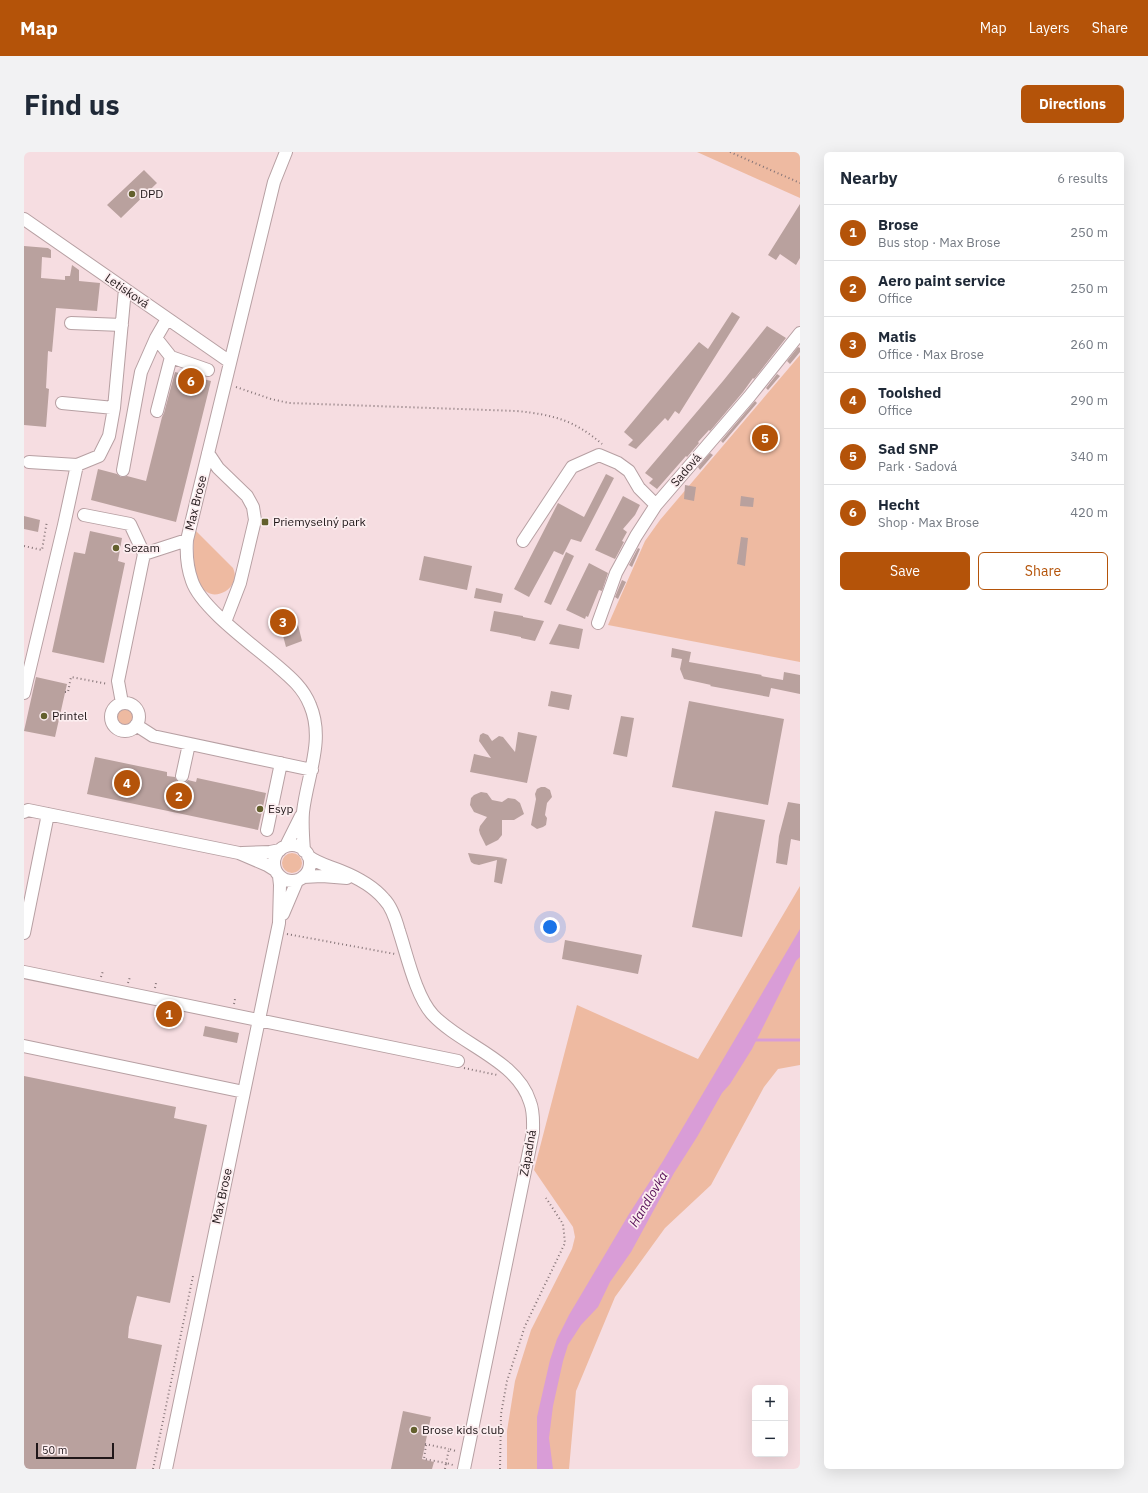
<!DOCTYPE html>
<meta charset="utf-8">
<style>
:root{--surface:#fff;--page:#f2f2f3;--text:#1f2937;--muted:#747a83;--line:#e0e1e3;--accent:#b45309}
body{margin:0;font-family:"IBM Plex Sans",sans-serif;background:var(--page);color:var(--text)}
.controls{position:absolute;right:12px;bottom:12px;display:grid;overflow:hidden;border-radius:6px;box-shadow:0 4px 16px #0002}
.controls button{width:36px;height:36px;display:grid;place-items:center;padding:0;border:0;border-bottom:1px solid var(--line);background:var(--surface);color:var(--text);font:20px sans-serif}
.scale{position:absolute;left:12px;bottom:10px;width:78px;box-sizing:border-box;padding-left:4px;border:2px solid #201719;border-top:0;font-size:11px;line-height:14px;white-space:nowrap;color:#201719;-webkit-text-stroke:3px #fcedef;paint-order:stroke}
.you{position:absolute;left:526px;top:775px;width:14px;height:14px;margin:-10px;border:3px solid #fff;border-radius:50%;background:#1a73e8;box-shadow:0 0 0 6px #1a73e833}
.badge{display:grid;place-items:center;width:26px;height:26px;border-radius:50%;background:var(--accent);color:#fff;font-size:13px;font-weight:700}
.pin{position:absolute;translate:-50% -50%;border:2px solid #fff;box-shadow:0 1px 4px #0006}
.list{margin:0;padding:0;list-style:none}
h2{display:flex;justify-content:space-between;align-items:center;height:52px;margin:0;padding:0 16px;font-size:17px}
h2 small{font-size:13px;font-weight:400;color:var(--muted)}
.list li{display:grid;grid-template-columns:26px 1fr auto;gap:12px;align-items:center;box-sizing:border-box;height:56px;padding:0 16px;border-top:1px solid var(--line)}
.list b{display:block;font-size:15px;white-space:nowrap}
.list p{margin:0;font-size:13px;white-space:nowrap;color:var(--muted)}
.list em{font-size:13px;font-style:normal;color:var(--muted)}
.actions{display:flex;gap:8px;padding:12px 16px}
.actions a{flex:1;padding:9px 0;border:1px solid var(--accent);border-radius:6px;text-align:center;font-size:14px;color:var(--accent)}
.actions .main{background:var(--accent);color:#fff}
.map{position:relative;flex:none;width:776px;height:1317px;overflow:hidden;border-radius:6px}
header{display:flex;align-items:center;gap:24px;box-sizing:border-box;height:56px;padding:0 20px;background:var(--accent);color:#fff}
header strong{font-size:19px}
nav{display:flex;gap:22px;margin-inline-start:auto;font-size:14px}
.intro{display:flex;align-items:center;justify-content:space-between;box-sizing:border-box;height:96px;padding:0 24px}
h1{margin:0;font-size:28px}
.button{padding:10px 18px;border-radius:6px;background:var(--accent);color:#fff;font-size:14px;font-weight:700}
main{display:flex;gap:24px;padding:0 24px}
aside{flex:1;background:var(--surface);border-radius:6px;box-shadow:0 4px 16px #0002}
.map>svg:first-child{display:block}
.green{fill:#eebaa1}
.water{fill:#d99dd7}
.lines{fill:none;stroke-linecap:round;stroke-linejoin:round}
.stream{stroke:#d99dd7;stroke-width:3}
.building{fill:#b9a19e}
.minor-casing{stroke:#b7a0a3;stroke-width:14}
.path{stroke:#857477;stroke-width:2;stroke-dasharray:1 3;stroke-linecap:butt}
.minor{stroke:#fff;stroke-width:12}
.poi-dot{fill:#63602d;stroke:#fcedef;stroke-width:1.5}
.labels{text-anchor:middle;stroke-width:3.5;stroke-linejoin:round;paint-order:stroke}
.poi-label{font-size:12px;fill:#201719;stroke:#fcedef;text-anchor:start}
.street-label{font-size:12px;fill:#201719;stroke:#fcedef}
.water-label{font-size:13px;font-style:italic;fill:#550d57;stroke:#fcedef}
</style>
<header>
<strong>Map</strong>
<nav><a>Map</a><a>Layers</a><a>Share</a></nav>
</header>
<div class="intro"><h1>Find us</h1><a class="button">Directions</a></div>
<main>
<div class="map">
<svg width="776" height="1317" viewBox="0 0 776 1317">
<rect width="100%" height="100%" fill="#f6dde1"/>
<path class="green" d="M 673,0 L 776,0 L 776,46 Z
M 776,203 L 776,510 L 584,473 L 621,389 L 636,368 Z
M 171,378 L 209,416 C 211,421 212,426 209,431 C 205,440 191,446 183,440 C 166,429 169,395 171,378 Z
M92 565a9 9 0 1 1 18 0a9 9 0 1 1-18 0Z
M258 711a10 10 0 1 1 20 0a10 10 0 1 1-20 0Z
M 776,734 L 776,913 L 754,917 L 740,935 L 687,1033 L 641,1076 L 591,1145 L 552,1239 L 545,1317 L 483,1317 L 483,1279 L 491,1229 L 507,1178 L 548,1097 L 551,1085 L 549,1075 L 510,1018 L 553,853 L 674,907 Z"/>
<path class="water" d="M 776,777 L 776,805 L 772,809 L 728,897 L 706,932 L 698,941 L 673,985 L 650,1021 L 607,1100 L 586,1130 L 574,1155 L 557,1173 L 544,1193 L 539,1209 L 529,1254 L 525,1286 L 529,1317 L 513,1317 L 513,1265 L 526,1208 L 533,1187 L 545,1163 L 605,1062 L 639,1009 Z"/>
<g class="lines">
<path class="stream" d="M 730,888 L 776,888"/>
</g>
<path class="building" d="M 120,18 L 133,31 L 97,66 L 83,53 Z
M 776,52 L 776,106 L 772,113 L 756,102 L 752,108 L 744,103 Z
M 0,94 L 24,96 L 27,98 L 27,106 L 18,105 L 17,126 L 41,128 L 41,124 L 46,124 L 48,113 L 55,118 L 55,129 L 76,131 L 73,159 L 32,156 L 28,200 L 24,199 L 22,236 L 25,237 L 22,275 L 0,273 Z
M 708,160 L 716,165 L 655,262 L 651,259 L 644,269 L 641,266 L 612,297 L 604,293 L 609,288 L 600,280 L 675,190 L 684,197 Z
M 743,174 L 762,186 L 730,227 L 729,226 L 719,240 L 686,279 L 685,278 L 674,290 L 675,291 L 663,305 L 662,304 L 633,337 L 625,331 L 629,327 L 621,321 L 699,229 Z
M 774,195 L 776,196 L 776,200 L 766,212 L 763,209 Z
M 151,220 L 187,229 L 152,370 L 67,348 L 74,317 L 93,322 L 97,325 L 103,324 L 122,329 L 138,265 L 140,261 Z
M 753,222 L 756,224 L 744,238 L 742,236 Z
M 731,249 L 733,251 L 699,291 L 697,289 Z
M 686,301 L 689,303 L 676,318 L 674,315 Z
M 582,322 L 590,326 L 557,390 L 547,387 L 539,403 L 530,399 L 505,445 L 490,437 L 534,351 L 560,365 Z
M 661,333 L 672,335 L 670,349 L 660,347 Z
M 599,344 L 616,353 L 611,363 L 599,377 L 603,380 L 598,389 L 600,390 L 591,407 L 571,398 Z
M 717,344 L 730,346 L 729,355 L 716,354 Z
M 0,364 L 16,368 L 14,380 L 0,377 Z
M 66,379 L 98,386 L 94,409 L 101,411 L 80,511 L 28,500 L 50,400 L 61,402 Z
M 717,385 L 724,386 L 721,414 L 713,412 Z
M 614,396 L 616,397 L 608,415 L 605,413 Z
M 542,400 L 550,404 L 527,453 L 520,450 Z
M 400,404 L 448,414 L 443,438 L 395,428 Z
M 565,411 L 584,421 L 578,439 L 575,438 L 564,465 L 562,464 L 561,467 L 542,458 Z
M 598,428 L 602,430 L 594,447 L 591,445 Z
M 452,436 L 479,442 L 477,451 L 450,446 Z
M 470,459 L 499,464 L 499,465 L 520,469 L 511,489 L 497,486 L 497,485 L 466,479 Z
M 271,461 L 278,489 L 262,495 L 254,465 Z
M 535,472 L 559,477 L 555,497 L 525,492 Z
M 648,496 L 667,500 L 665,510 L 738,523 L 737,524 L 759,528 L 760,520 L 776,523 L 776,542 L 747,536 L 745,545 L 686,534 L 687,533 L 660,527 L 656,517 L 658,507 L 647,505 Z
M 12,525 L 43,532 L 31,585 L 0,579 Z
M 527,539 L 548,543 L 545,558 L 524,554 Z
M 665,549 L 760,567 L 744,653 L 648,635 Z
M 597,564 L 610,566 L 603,605 L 589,602 Z
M 494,580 L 513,584 L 503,631 L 446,620 L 450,602 L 467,606 L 455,589 L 456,583 L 459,581 L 464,583 L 468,589 L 475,584 L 479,585 L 491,600 Z
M 71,605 L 143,620 L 143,624 L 151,625 L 153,629 L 157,631 L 161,631 L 164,628 L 172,630 L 173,626 L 242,641 L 234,678 L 63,642 Z
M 517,635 L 521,635 L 526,638 L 528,645 L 523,651 L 521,663 L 523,666 L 522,673 L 519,675 L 513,677 L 507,673 L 512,647 L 511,642 L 513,637 Z
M 457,640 L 463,641 L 468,648 L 478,650 L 484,646 L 491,647 L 496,651 L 500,662 L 490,668 L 478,668 L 478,683 L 474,688 L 462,694 L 456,682 L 455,678 L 456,674 L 463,665 L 450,660 L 446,653 L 447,646 L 450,643 Z
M 764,650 L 776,652 L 776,689 L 767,687 L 763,713 L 752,711 L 755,684 Z
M 691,659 L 741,668 L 718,785 L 668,775 Z
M 444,701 L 481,706 L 478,706 L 483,707 L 478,732 L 470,730 L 473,708 L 455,713 L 450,712 L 447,710 Z
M 541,788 L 618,803 L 614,822 L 538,807 Z
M 181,874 L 215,881 L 213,891 L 179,884 Z
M 0,924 L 152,955 L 150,966 L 183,973 L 146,1151 L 113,1144 L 105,1175 L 104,1186 L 138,1193 L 112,1317 L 0,1317 Z
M 379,1259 L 407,1265 L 398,1307 L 410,1310 L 408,1317 L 367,1317 Z"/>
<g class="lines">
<g class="minor-casing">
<path id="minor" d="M 262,0 L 250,30 L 163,388 C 162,402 163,415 168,429 C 177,456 229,493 251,512 C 265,524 279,535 286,553 C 301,588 283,624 279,660 C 278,672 279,686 280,699
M 0,67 L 206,210
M 143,167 L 132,186 L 147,205 L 184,218
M 47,171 L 98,173
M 38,251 L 90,256
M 133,259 L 147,205
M 184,301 L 194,316 L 223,344 L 229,355 L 231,368 L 216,431 L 201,470
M 5,310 L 53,313 L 75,304 L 85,284 L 90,256 L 101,137
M 99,318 L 117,220 L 132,186
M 60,363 L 106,372 L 120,402
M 499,389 L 548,315 L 575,303 L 594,311 L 605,319 L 615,336 L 632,353
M 574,471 L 592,421 L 612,384 L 632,353 L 725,245 L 776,181
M 0,541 L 40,373 L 53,313
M87 565a14 14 0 1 1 28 0a14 14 0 1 1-28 0Z
M 98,551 L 94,529 L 120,402 L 163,388
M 112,573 L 129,584 L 288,618
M 158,624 L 165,592
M 0,660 L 4,658 L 215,701 L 243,713 L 251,718
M 243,678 L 257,611
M250 711a18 18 0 1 1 36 0a18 18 0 1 1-36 0Z
M 262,694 L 277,664
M 218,701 L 246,700 L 256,698
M 284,704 C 294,712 305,714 317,719 C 332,725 349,734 360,747 C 368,755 372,768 375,779 C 383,803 392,845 409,863 C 437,893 493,908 506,950 C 510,960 509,970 509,980 L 440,1317
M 279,725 L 298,724 L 323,726
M 259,762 L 273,729
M 0,781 L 24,662
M 0,820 L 434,909
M 0,894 L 220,940
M 142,1317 L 255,771 L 256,733 L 255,724"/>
</g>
<path class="path" d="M 706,0 L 776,31
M 212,235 L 247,247 L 265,251 L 493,259 C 530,263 550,268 578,292
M 0,394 L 18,398 L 23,369
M 41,540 L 44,540 L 47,525 L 84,532
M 263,782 L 371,802
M 77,825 L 79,819
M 104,831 L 106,825
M 131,836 L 132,831
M 210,852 L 211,847
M 440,916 L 473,923
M 401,1292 L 425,1297
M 402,1293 L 400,1307 L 422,1311 L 425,1297 L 432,1299
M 129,1317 L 169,1124
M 421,1317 L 422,1311 L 429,1313
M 476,1317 L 477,1262 L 483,1229 L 501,1174 L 541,1091 L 539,1072 L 522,1046"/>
<use href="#minor" class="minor"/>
</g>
<g class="poi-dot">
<circle cx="108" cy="42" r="4"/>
<rect x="237" y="366" width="8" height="8" rx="2"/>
<circle cx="92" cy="396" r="4"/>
<circle cx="20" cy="564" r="4"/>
<circle cx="236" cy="657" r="4"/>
<circle cx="390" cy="1278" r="4"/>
</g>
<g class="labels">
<g class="poi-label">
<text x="116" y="46">DPD</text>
<text x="249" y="374">Priemyselný park</text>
<text x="100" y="400">Sezam</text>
<text x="28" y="568">Printel</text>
<text x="244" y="661">Esyp</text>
<text x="398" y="1282">Brose kids club</text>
</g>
<g class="street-label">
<text transform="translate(103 139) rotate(35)" y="4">Letisková</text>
<text transform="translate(662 318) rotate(-49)" y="4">Sadová</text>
<text transform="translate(172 351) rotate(-76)" y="4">Max Brose</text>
<text transform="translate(504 1001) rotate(-80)" y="4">Západná</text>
<text transform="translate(198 1044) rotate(-78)" y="4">Max Brose</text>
</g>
<g class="water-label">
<text transform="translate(624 1047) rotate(-59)" y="5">Handlovka</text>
</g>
</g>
</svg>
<div class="controls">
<button>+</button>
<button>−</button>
</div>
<div class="scale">50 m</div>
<div class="you"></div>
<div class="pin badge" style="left:145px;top:862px">1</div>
<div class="pin badge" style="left:155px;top:644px">2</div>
<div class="pin badge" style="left:259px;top:470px">3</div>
<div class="pin badge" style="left:103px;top:631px">4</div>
<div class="pin badge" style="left:741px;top:286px">5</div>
<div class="pin badge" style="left:167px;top:229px">6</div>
</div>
<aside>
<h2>Nearby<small>6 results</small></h2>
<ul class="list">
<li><span class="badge">1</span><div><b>Brose</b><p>Bus stop · Max Brose</p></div><em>250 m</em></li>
<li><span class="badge">2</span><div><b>Aero paint service</b><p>Office</p></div><em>250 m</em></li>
<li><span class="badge">3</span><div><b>Matis</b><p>Office · Max Brose</p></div><em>260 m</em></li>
<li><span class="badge">4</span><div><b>Toolshed</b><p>Office</p></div><em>290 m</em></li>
<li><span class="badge">5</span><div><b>Sad SNP</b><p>Park · Sadová</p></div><em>340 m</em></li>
<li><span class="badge">6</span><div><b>Hecht</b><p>Shop · Max Brose</p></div><em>420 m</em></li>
</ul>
<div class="actions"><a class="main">Save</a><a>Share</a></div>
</aside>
</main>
